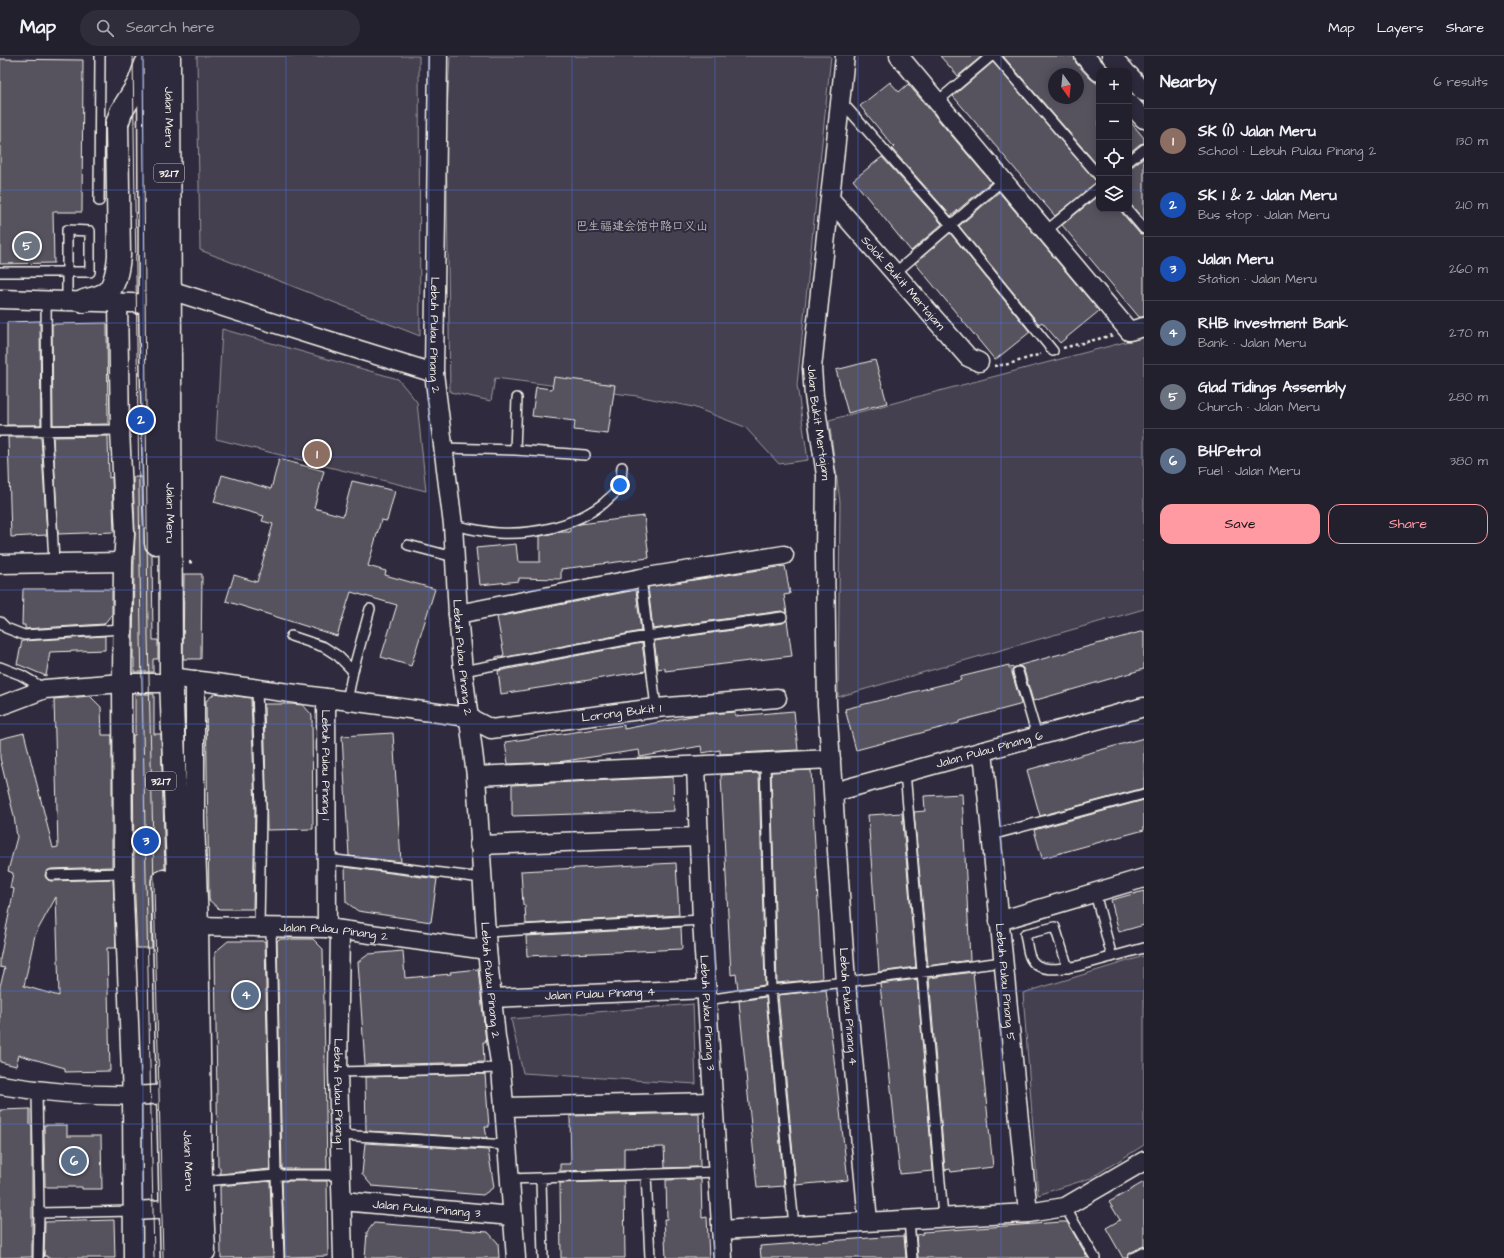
<!DOCTYPE html>
<meta charset="utf-8">
<style>
:root{--surface:#23202e;--page:#2f2d3a;--text:#f1f3f6;--muted:#a3a3aa;--line:#403e4a;--accent:#ff9aa2}
body{margin:0;font-family:"Architects Daughter","LXGW WenKai TC",sans-serif;background:var(--page);color:var(--text)}
.controls{position:absolute;right:12px;top:12px;display:grid;overflow:hidden;border-radius:8px;box-shadow:0 2px 10px #0003}
.controls button{width:36px;height:36px;display:grid;place-items:center;padding:0;border:0;border-bottom:1px solid var(--line);background:var(--surface);color:var(--text);font:20px sans-serif}
.compass{position:absolute;left:1048px;top:12px;width:36px;height:36px;border-radius:50%;background:var(--surface);box-shadow:0 2px 10px #0003;rotate:165deg}
.you{position:absolute;left:620px;top:429px;width:14px;height:14px;margin:-10px;border:3px solid #fff;border-radius:50%;background:#1a73e8;box-shadow:0 0 0 6px #1a73e833}
.badge{display:grid;place-items:center;width:26px;height:26px;border-radius:50%;background:var(--accent);color:#fff;font-size:13px;font-weight:700}
.pin{position:absolute;translate:-50% -50%;border:2px solid #fff;box-shadow:0 1px 4px #0006}
.list{margin:0;padding:0;list-style:none}
h2{display:flex;justify-content:space-between;align-items:center;height:52px;margin:0;padding:0 16px;font-size:17px}
h2 small{font-size:13px;font-weight:400;color:var(--muted)}
.list li{display:grid;grid-template-columns:26px 1fr auto;gap:12px;align-items:center;box-sizing:border-box;height:64px;padding:0 16px;border-top:1px solid var(--line)}
.list b{display:block;font-size:15px;white-space:nowrap}
.list p{margin:0;font-size:13px;white-space:nowrap;color:var(--muted)}
.list em{font-size:13px;font-style:normal;color:var(--muted)}
.actions{display:flex;gap:8px;padding:12px 16px}
.actions a{flex:1;padding:9px 0;border:1px solid var(--accent);border-radius:12px;text-align:center;font-size:14px;color:var(--accent)}
.actions .main{background:var(--accent);color:#111}
.icon{flex:none;width:22px;height:22px;fill:none;stroke:currentColor;stroke-width:2;stroke-linecap:round;stroke-linejoin:round}
.map{position:relative;flex:none;width:1144px;height:1202px;overflow:hidden}
header{display:flex;align-items:center;gap:24px;box-sizing:border-box;height:56px;padding:0 20px;background:var(--surface);border-bottom:1px solid var(--line)}
header strong{font-size:19px}
nav{display:flex;gap:22px;margin-inline-start:auto;font-size:14px}
.search{width:280px;height:36px;background:var(--page);display:flex;align-items:center;gap:10px;box-sizing:border-box;padding:0 14px;border-radius:22px;color:var(--muted);font-size:15px}
main{display:flex}
aside{flex:1;background:var(--surface)}
.map>svg:first-child{display:block}
.green{fill:#454050;stroke:#9c989c}
.building{fill:#56525f;stroke:#f4f1e8;fill-rule:evenodd}
.lines{fill:none;stroke-linecap:round;stroke-linejoin:round}
.service-casing{stroke:#f4f1e8;stroke-width:12}
.minor-casing{stroke:#f4f1e8;stroke-width:21}
.trunk-casing{stroke:#f4f1e8;stroke-width:25}
.path{stroke:#f4f1e8;stroke-width:2.5;stroke-dasharray:3 3;stroke-linecap:butt}
.service{stroke:#2f2a3d;stroke-width:9}
.minor{stroke:#2f2a3d;stroke-width:18}
.trunk{stroke:#2f2a3d;stroke-width:22}
.tram{stroke:#f4f1e8;stroke-width:1}
.grid{fill:none;stroke:#486fdb;stroke-width:1;stroke-opacity:0.55}
.labels{text-anchor:middle;stroke-width:4;stroke-linejoin:round;paint-order:stroke}
.shield{fill:#2f2a3d;stroke:#b9b5b5;stroke-width:1}
.shield-label{font-size:11px;font-weight:bold;fill:#f4f1e8}
.street-label{font-size:12px;fill:#f4f1e8;stroke:#2f2a3d}
.park-label{font-size:12px;fill:#b7b3b3;stroke:#2f2a3d}
</style>
<header>
<strong>Map</strong>
<div class="search"><svg class="icon" aria-label="search" viewBox="0 0 24 24"><circle cx="10" cy="10" r="6"/><path d="M15 15l6 6"/></svg>Search here</div>
<nav><a>Map</a><a>Layers</a><a>Share</a></nav>
</header>
<main>
<div class="map">
<svg width="1144" height="1202" viewBox="0 0 1144 1202">
<rect width="100%" height="100%" fill="#2f2a3d"/>
<filter id="ink" filterUnits="userSpaceOnUse"><feTurbulence type="fractalNoise" baseFrequency=".025" numOctaves="2"/><feDisplacementMap in="SourceGraphic" scale="8" xChannelSelector="R" yChannelSelector="G"/><feConvolveMatrix kernelMatrix="1 2 1 2 8 2 1 2 1" color-interpolation-filters="sRGB"/></filter>
<g filter="url(#ink)">
<path class="green" d="M 197,0 L 419,0 L 420,280 L 200,194 Z
M 450,0 L 831,0 L 797,329 L 808,404 L 779,408 L 745,371 L 693,351 L 637,340 L 495,322 L 491,345 L 450,336 L 446,73 Z
M 222,273 L 398,323 L 417,346 L 426,435 L 216,383 Z
M 1144,281 L 1144,553 L 838,641 L 840,446 L 829,364 Z
M 1144,900 L 1144,1089 L 1091,1122 L 1038,1139 L 1023,937 Z
M 693,948 L 696,1028 L 523,1017 L 511,963 Z"/>
<path class="building" d="M 940,0 L 982,0 L 958,20 Z
M 1003,0 L 1074,0 L 1076,7 L 1091,23 L 1099,29 L 1099,111 ZM 1054,18 L 1078,18 L 1078,42 L 1054,42 Z
M 0,3 L 83,4 L 82,156 L 53,156 L 54,207 L 0,208 Z
M 993,6 L 1097,126 L 1055,160 L 953,40 Z
M 890,26 L 899,36 L 908,28 L 991,126 L 951,160 L 892,93 L 894,91 L 860,50 Z
M 1129,64 L 1144,82 L 1144,87 L 1140,88 L 1129,97 Z
M 882,101 L 942,168 L 911,195 L 853,124 Z
M 1144,101 L 1144,164 L 1129,147 L 1129,111 L 1133,110 Z
M 999,136 L 1099,255 L 1060,287 L 1042,266 L 1039,268 L 959,170 Z
M 1099,139 L 1099,153 L 1121,153 L 1122,157 L 1139,177 L 1144,179 L 1144,261 L 1139,261 L 1062,169 Z
M 950,177 L 1030,276 L 995,304 L 915,207 Z
M 40,265 L 41,369 L 7,369 L 7,266 Z
M 107,267 L 108,368 L 53,369 L 52,268 Z
M 875,304 L 887,347 L 848,357 L 836,314 Z
M 554,321 L 615,329 L 608,378 L 574,374 L 575,365 L 532,360 L 536,331 L 552,333 Z
M 108,380 L 109,422 L 112,421 L 114,476 L 58,478 L 53,381 Z
M 8,381 L 41,381 L 47,479 L 11,481 Z
M 279,403 L 324,415 L 314,452 L 343,460 L 352,425 L 395,435 L 387,465 L 381,464 L 368,510 L 386,515 L 385,519 L 435,533 L 411,610 L 381,601 L 397,549 L 351,536 L 337,580 L 226,545 L 234,519 L 257,526 L 273,468 L 262,465 L 264,460 L 214,446 L 222,419 L 271,433 Z
M 133,421 L 142,421 L 144,487 L 146,494 L 152,499 L 153,584 L 158,584 L 158,603 L 153,603 L 153,616 L 134,616 L 134,602 L 133,602 L 134,506 L 135,478 Z
M 644,460 L 649,502 L 561,513 L 561,523 L 519,522 L 519,525 L 480,529 L 476,492 L 516,488 L 518,506 L 540,506 L 540,480 L 558,476 L 570,476 L 570,472 L 580,468 Z
M 785,510 L 790,538 L 784,539 L 787,557 L 781,555 L 653,573 L 648,531 Z
M 184,518 L 202,518 L 201,603 L 183,603 Z
M 23,533 L 112,533 L 112,558 L 104,568 L 25,573 L 25,569 L 22,569 Z
M 636,534 L 641,575 L 496,603 L 496,601 L 504,599 L 497,561 Z
M 787,564 L 792,600 L 665,615 L 665,612 L 658,613 L 654,585 L 783,567 Z
M 1144,575 L 1144,613 L 1033,645 L 1024,614 L 1022,611 L 1017,610 Z
M 105,580 L 105,594 L 50,596 L 46,620 L 17,608 L 22,585 Z
M 642,587 L 646,615 L 501,638 L 498,615 Z
M 1009,609 L 1009,612 L 1016,611 L 1012,614 L 1012,617 L 1021,648 L 1019,649 L 959,665 L 959,667 L 856,694 L 845,653 L 961,624 L 960,621 Z
M 215,637 L 251,642 L 255,753 L 253,853 L 219,853 L 209,844 L 206,645 Z
M 135,638 L 154,638 L 154,678 L 161,678 L 165,813 L 156,815 L 152,819 L 151,825 L 152,892 L 137,892 L 134,817 L 133,679 L 135,679 Z
M 90,640 L 101,651 L 102,679 L 112,679 L 112,811 L 51,813 L 46,816 L 45,820 L 48,824 L 51,825 L 113,823 L 116,892 L 107,892 L 110,1015 L 65,1016 L 65,1012 L 19,999 L 16,1010 L 0,1006 L 0,930 L 5,912 L 0,911 L 0,903 L 14,833 L 10,832 L 13,817 L 8,815 L 17,781 L 14,760 L 0,702 L 0,683 L 24,677 L 53,792 L 58,791 L 54,643 ZM 56,841 L 58,903 L 59,940 L 24,930 L 35,879 Z
M 264,648 L 291,648 L 303,649 L 312,659 L 313,773 L 267,774 Z
M 794,655 L 798,694 L 720,698 L 720,694 L 702,697 L 701,690 L 640,701 L 639,694 L 558,706 L 508,708 L 505,686 L 624,669 L 624,673 L 697,659 L 735,656 L 735,660 Z
M 393,677 L 401,806 L 349,800 L 342,680 Z
M 1144,682 L 1144,732 L 1040,760 L 1027,714 Z
M 811,714 L 822,923 L 777,927 L 771,716 Z
M 759,717 L 765,929 L 738,933 L 736,918 L 731,919 L 721,719 Z
M 673,721 L 674,755 L 512,760 L 512,729 Z
M 962,738 L 970,904 L 928,910 L 914,756 L 925,755 L 924,740 Z
M 1144,744 L 1144,774 L 1042,802 L 1034,774 Z
M 902,757 L 916,911 L 879,916 L 868,759 Z
M 676,807 L 679,859 L 526,868 L 525,849 L 523,849 L 521,815 Z
M 345,811 L 437,823 L 431,866 L 358,855 L 346,846 Z
M 1144,835 L 1144,869 L 1119,876 L 1111,844 Z
M 681,871 L 682,893 L 527,900 L 526,880 Z
M 279,883 L 313,883 L 323,893 L 327,1113 L 282,1113 L 277,885 Z
M 228,885 L 265,885 L 270,1113 L 220,1118 L 220,1111 L 218,1111 L 215,896 Z
M 403,895 L 405,922 L 451,918 L 450,916 L 478,913 L 486,986 L 483,986 L 484,1006 L 365,1009 L 358,906 L 369,898 Z
M 973,916 L 993,1111 L 951,1116 L 950,1113 L 945,1114 L 929,922 Z
M 917,923 L 933,1115 L 900,1118 L 880,928 Z
M 826,934 L 848,1124 L 796,1129 L 778,939 Z
M 766,941 L 784,1130 L 757,1132 L 739,945 Z
M 485,1018 L 489,1071 L 485,1071 L 487,1082 L 366,1075 L 365,1021 Z
M 30,1053 L 30,1069 L 32,1069 L 32,1201 L 0,1202 L 0,1054 Z
M 699,1057 L 700,1111 L 665,1112 L 664,1091 L 624,1092 L 624,1113 L 560,1115 L 560,1108 L 571,1108 L 570,1060 Z
M 44,1069 L 67,1069 L 67,1080 L 101,1080 L 102,1133 L 82,1133 L 82,1131 L 45,1131 Z
M 365,1087 L 488,1094 L 494,1131 L 483,1139 L 372,1130 L 362,1118 Z
M 701,1123 L 702,1162 L 707,1161 L 709,1202 L 666,1202 L 664,1163 L 667,1163 L 666,1124 Z
M 270,1125 L 273,1201 L 221,1202 L 220,1130 Z
M 282,1125 L 327,1125 L 328,1200 L 285,1201 Z
M 624,1125 L 625,1202 L 561,1202 L 560,1127 Z
M 1144,1126 L 1144,1190 L 1130,1197 L 1127,1202 L 1123,1202 L 1106,1172 L 1120,1164 L 1109,1146 Z
M 114,1164 L 115,1202 L 47,1202 L 47,1200 L 44,1200 L 45,1166 Z
M 1061,1166 L 1067,1166 L 1088,1202 L 918,1202 L 916,1179 L 923,1178 L 923,1176 Z
M 374,1167 L 488,1176 L 498,1187 L 499,1202 L 365,1202 L 367,1176 Z
M 897,1180 L 904,1180 L 906,1202 L 761,1202 L 760,1190 Z"/>
<g class="lines">
<g class="service-casing">
<path id="service" d="M 995,0 L 1099,120
M 840,44 L 951,169 L 1053,295
M 938,45 L 991,0
M 1129,105 L 1144,93
M 99,145 L 100,0
M 1127,153 L 1144,173
M 1046,175 L 1099,131
M 0,216 L 90,216 L 90,175 L 67,174 L 67,244
M 895,217 L 1003,124
M 46,244 L 47,375 L 54,506
M 0,375 L 120,374
M 443,392 L 515,394 L 585,399
M 515,394 L 517,342
M 453,469 C 467,472 483,476 498,477 C 535,479 574,470 604,447 C 609,442 615,438 619,432 C 622,427 621,417 622,411
M 408,489 L 454,501
M 641,522 L 656,652
M 0,566 L 6,572 L 24,579 L 123,573
M 291,580 L 324,591 L 338,600 L 353,615
M 0,611 L 21,619 L 45,633
M 463,615 L 647,580 L 782,561
M 1018,616 L 1037,680
M 257,633 L 261,753 L 259,871
M 347,645 L 353,615 L 370,553
M 765,707 L 771,934 L 794,1170
M 905,716 L 943,1161
M 991,779 L 1144,738
M 327,803 L 482,822
M 51,819 L 123,817
M 1095,837 L 1112,901
M 271,871 L 276,1119 L 279,1202
M 486,876 L 702,864
M 1068,912 L 1055,871 L 1025,878 C 1027,885 1027,896 1031,903 C 1039,918 1064,912 1078,910 L 1144,892
M 707,944 L 771,934 L 846,926 L 1003,906
M 338,1016 L 501,1012
M 37,1035 L 39,1157 L 38,1202
M 339,1079 L 508,1089
M 646,1118 L 650,1202
M 541,1122 L 543,1202
M 509,1123 L 718,1116
M 203,1125 L 276,1119 L 340,1119
M 1065,1151 L 1095,1202
M 39,1157 L 133,1155
M 909,1163 L 912,1202
M 1133,1202 L 1144,1196"/>
</g>
<g class="minor-casing">
<g id="minor">
<path id="s1" d="M 438,0 L 434,317 L 453,469 L 458,558 L 463,615 L 476,720 L 487,894 L 496,981 L 501,1012 L 516,1202"/>
<path id="s2" d="M 845,0 L 812,312 L 814,340 L 826,419 L 825,499 L 827,649 L 846,926 L 868,1165"/>
<path d="M 899,0 L 1129,275 L 1144,271"/>
<path d="M 1084,0 L 1099,16"/>
<path d="M 1111,0 L 1125,15"/>
<path d="M 1129,19 L 1144,36"/>
<path d="M 1129,47 L 1144,63"/>
<path id="s3" d="M 831,144 L 968,301 L 979,306"/>
<path d="M 157,232 L 170,234 L 311,279 L 434,317"/>
<path d="M 0,243 L 163,248"/>
<path d="M 118,246 L 120,374 L 125,478 L 123,506 L 122,627 L 123,817 L 132,1041 L 133,1202"/>
<path d="M 0,508 L 123,506"/>
<path d="M 458,558 L 641,522 L 784,499"/>
<path id="s4" d="M 171,621 L 468,661 L 491,673 L 656,652 L 777,642"/>
<path d="M 195,624 L 195,764 L 199,870 L 203,1125 L 206,1196 L 200,1202"/>
<path id="s5" d="M 326,642 L 327,872"/>
<path d="M 0,650 L 45,633 L 122,627 L 159,627"/>
<path id="s6" d="M 983,695 L 1028,1157"/>
<path id="s7" d="M 696,710 L 702,864 L 723,1202"/>
<path d="M 476,720 L 831,703"/>
<path id="s8" d="M 834,736 L 1144,651"/>
<path d="M 479,789 L 698,781"/>
<path d="M 999,865 L 1144,822"/>
<path id="s9" d="M 187,870 L 327,872 L 487,894"/>
<path id="s10" d="M 340,874 L 338,1016 L 343,1202"/>
<path id="s11" d="M 492,942 L 707,933"/>
<path d="M 0,1029 C 56,1038 112,1042 168,1038"/>
<path d="M 504,1051 L 714,1046"/>
<path id="s12" d="M 342,1145 L 512,1160"/>
<path d="M 133,1155 L 171,1153"/>
<path d="M 721,1174 L 1028,1157 L 1065,1151 L 1144,1105"/>
</g>
</g>
<g class="trunk-casing">
<g id="trunk">
<path d="M 149,0 L 150,247 L 156,487"/>
<path id="s13" d="M 169,0 L 171,621 L 192,1202"/>
<path d="M 84,245 C 90,243 99,242 105,238 C 115,232 118,211 119,200 L 117,68 L 121,56 L 139,27 L 146,8"/>
<path d="M 163,825 L 172,1202"/>
</g>
</g>
<path class="path" d="M 1063,292 L 1113,279
M 994,310 L 1009,308 L 1041,298
M 189,506 L 194,507"/>
<use href="#service" class="service"/>
<use href="#minor" class="minor"/>
<use href="#trunk" class="trunk"/>
<path class="tram" d="M 133,0 L 141,580 L 154,1202
M 143,0 L 148,581 L 163,1202"/>
</g>
</g>
<path class="grid" d="M 143,0 L 143,1202M 286,0 L 286,1202M 429,0 L 429,1202M 572,0 L 572,1202M 715,0 L 715,1202M 858,0 L 858,1202M 1001,0 L 1001,1202M 0,134 L 1099,134M 1129,134 L 1144,134M 0,267 L 1144,267M 0,401 L 1144,401M 0,534 L 1144,534M 0,668 L 1144,668M 0,801 L 1144,801M 0,935 L 1144,935M 0,1068 L 1144,1068"/>
<g class="labels">
<g class="shield">
<rect x="154" y="108" width="30" height="18" rx="3"/>
<rect x="146" y="716" width="30" height="18" rx="3"/>
</g>
<g class="shield-label">
<text x="169" y="121">3217</text>
<text x="161" y="729">3217</text>
</g>
<g class="street-label">
<text dy="4" stroke="none"><textPath href="#s13" startOffset="61">Jalan Meru</textPath></text>
<text dy="4" stroke="none"><textPath href="#s3" startOffset="110">Solok Bukit Mertajam</textPath></text>
<text dy="4" stroke="none"><textPath href="#s1" startOffset="279">Lebuh Pulau Pinang 2</textPath></text>
<text dy="4" stroke="none"><textPath href="#s2" startOffset="369">Jalan Bukit Mertajam</textPath></text>
<text dy="4" stroke="none"><textPath href="#s13" startOffset="457">Jalan Meru</textPath></text>
<text dy="4" stroke="none"><textPath href="#s1" startOffset="603">Lebuh Pulau Pinang 2</textPath></text>
<text dy="4" stroke="none"><textPath href="#s4" startOffset="457">Lorong Bukit 1</textPath></text>
<text dy="4" stroke="none"><textPath href="#s8" startOffset="161">Jalan Pulau Pinang 6</textPath></text>
<text dy="4" stroke="none"><textPath href="#s5" startOffset="67">Lebuh Pulau Pinang 1</textPath></text>
<text dy="4" stroke="none"><textPath href="#s9" startOffset="147">Jalan Pulau Pinang 2</textPath></text>
<text dy="4" stroke="none"><textPath href="#s1" startOffset="927">Lebuh Pulau Pinang 2</textPath></text>
<text dy="4" stroke="none"><textPath href="#s6" startOffset="232">Lebuh Pulau Pinang 5</textPath></text>
<text dy="4" stroke="none"><textPath href="#s11" startOffset="108">Jalan Pulau Pinang 4</textPath></text>
<text dy="4" stroke="none"><textPath href="#s2" startOffset="954">Lebuh Pulau Pinang 4</textPath></text>
<text dy="4" stroke="none"><textPath href="#s7" startOffset="247">Lebuh Pulau Pinang 3</textPath></text>
<text dy="4" stroke="none"><textPath href="#s10" startOffset="164">Lebuh Pulau Pinang 1</textPath></text>
<text dy="4" stroke="none"><textPath href="#s13" startOffset="1105">Jalan Meru</textPath></text>
<text dy="4" stroke="none"><textPath href="#s12" startOffset="85">Jalan Pulau Pinang 3</textPath></text>
</g>
<g class="park-label">
<text x="642" y="174">巴生福建会馆中路口义山</text>
</g>
</g>
</svg>
<div class="controls">
<button>+</button>
<button>−</button>
<button><svg class="icon" aria-label="locate" viewBox="0 0 24 24"><circle cx="12" cy="12" r="6"/><path d="M12 2v4M12 18v4M2 12h4M18 12h4"/></svg></button>
<button><svg class="icon" aria-label="layers" viewBox="0 0 24 24"><path d="M12 4l9 5-9 5-9-5zM3 14l9 5 9-5"/></svg></button>
</div>
<svg class="compass" viewBox="-18 -18 36 36"><path d="M0-13l5 13h-10z" fill="#e53935"/><path d="M0 13l5-13h-10z" fill="#a3a3aa"/></svg>
<div class="you"></div>
<div class="pin badge" style="left:317px;top:398px;background:#8d6e63">1</div>
<div class="pin badge" style="left:141px;top:364px;background:#1a4fb4">2</div>
<div class="pin badge" style="left:146px;top:785px;background:#1a4fb4">3</div>
<div class="pin badge" style="left:246px;top:939px;background:#5c6f8a">4</div>
<div class="pin badge" style="left:27px;top:190px;background:#6b7280">5</div>
<div class="pin badge" style="left:74px;top:1105px;background:#5c6f8a">6</div>
</div>
<aside>
<h2>Nearby<small>6 results</small></h2>
<ul class="list">
<li><span class="badge" style="background:#8d6e63">1</span><div><b>SK (1) Jalan Meru</b><p>School · Lebuh Pulau Pinang 2</p></div><em>130 m</em></li>
<li><span class="badge" style="background:#1a4fb4">2</span><div><b>SK 1 &amp; 2 Jalan Meru</b><p>Bus stop · Jalan Meru</p></div><em>210 m</em></li>
<li><span class="badge" style="background:#1a4fb4">3</span><div><b>Jalan Meru</b><p>Station · Jalan Meru</p></div><em>260 m</em></li>
<li><span class="badge" style="background:#5c6f8a">4</span><div><b>RHB Investment Bank</b><p>Bank · Jalan Meru</p></div><em>270 m</em></li>
<li><span class="badge" style="background:#6b7280">5</span><div><b>Glad Tidings Assembly</b><p>Church · Jalan Meru</p></div><em>280 m</em></li>
<li><span class="badge" style="background:#5c6f8a">6</span><div><b>BHPetrol</b><p>Fuel · Jalan Meru</p></div><em>380 m</em></li>
</ul>
<div class="actions"><a class="main">Save</a><a>Share</a></div>
</aside>
</main>
